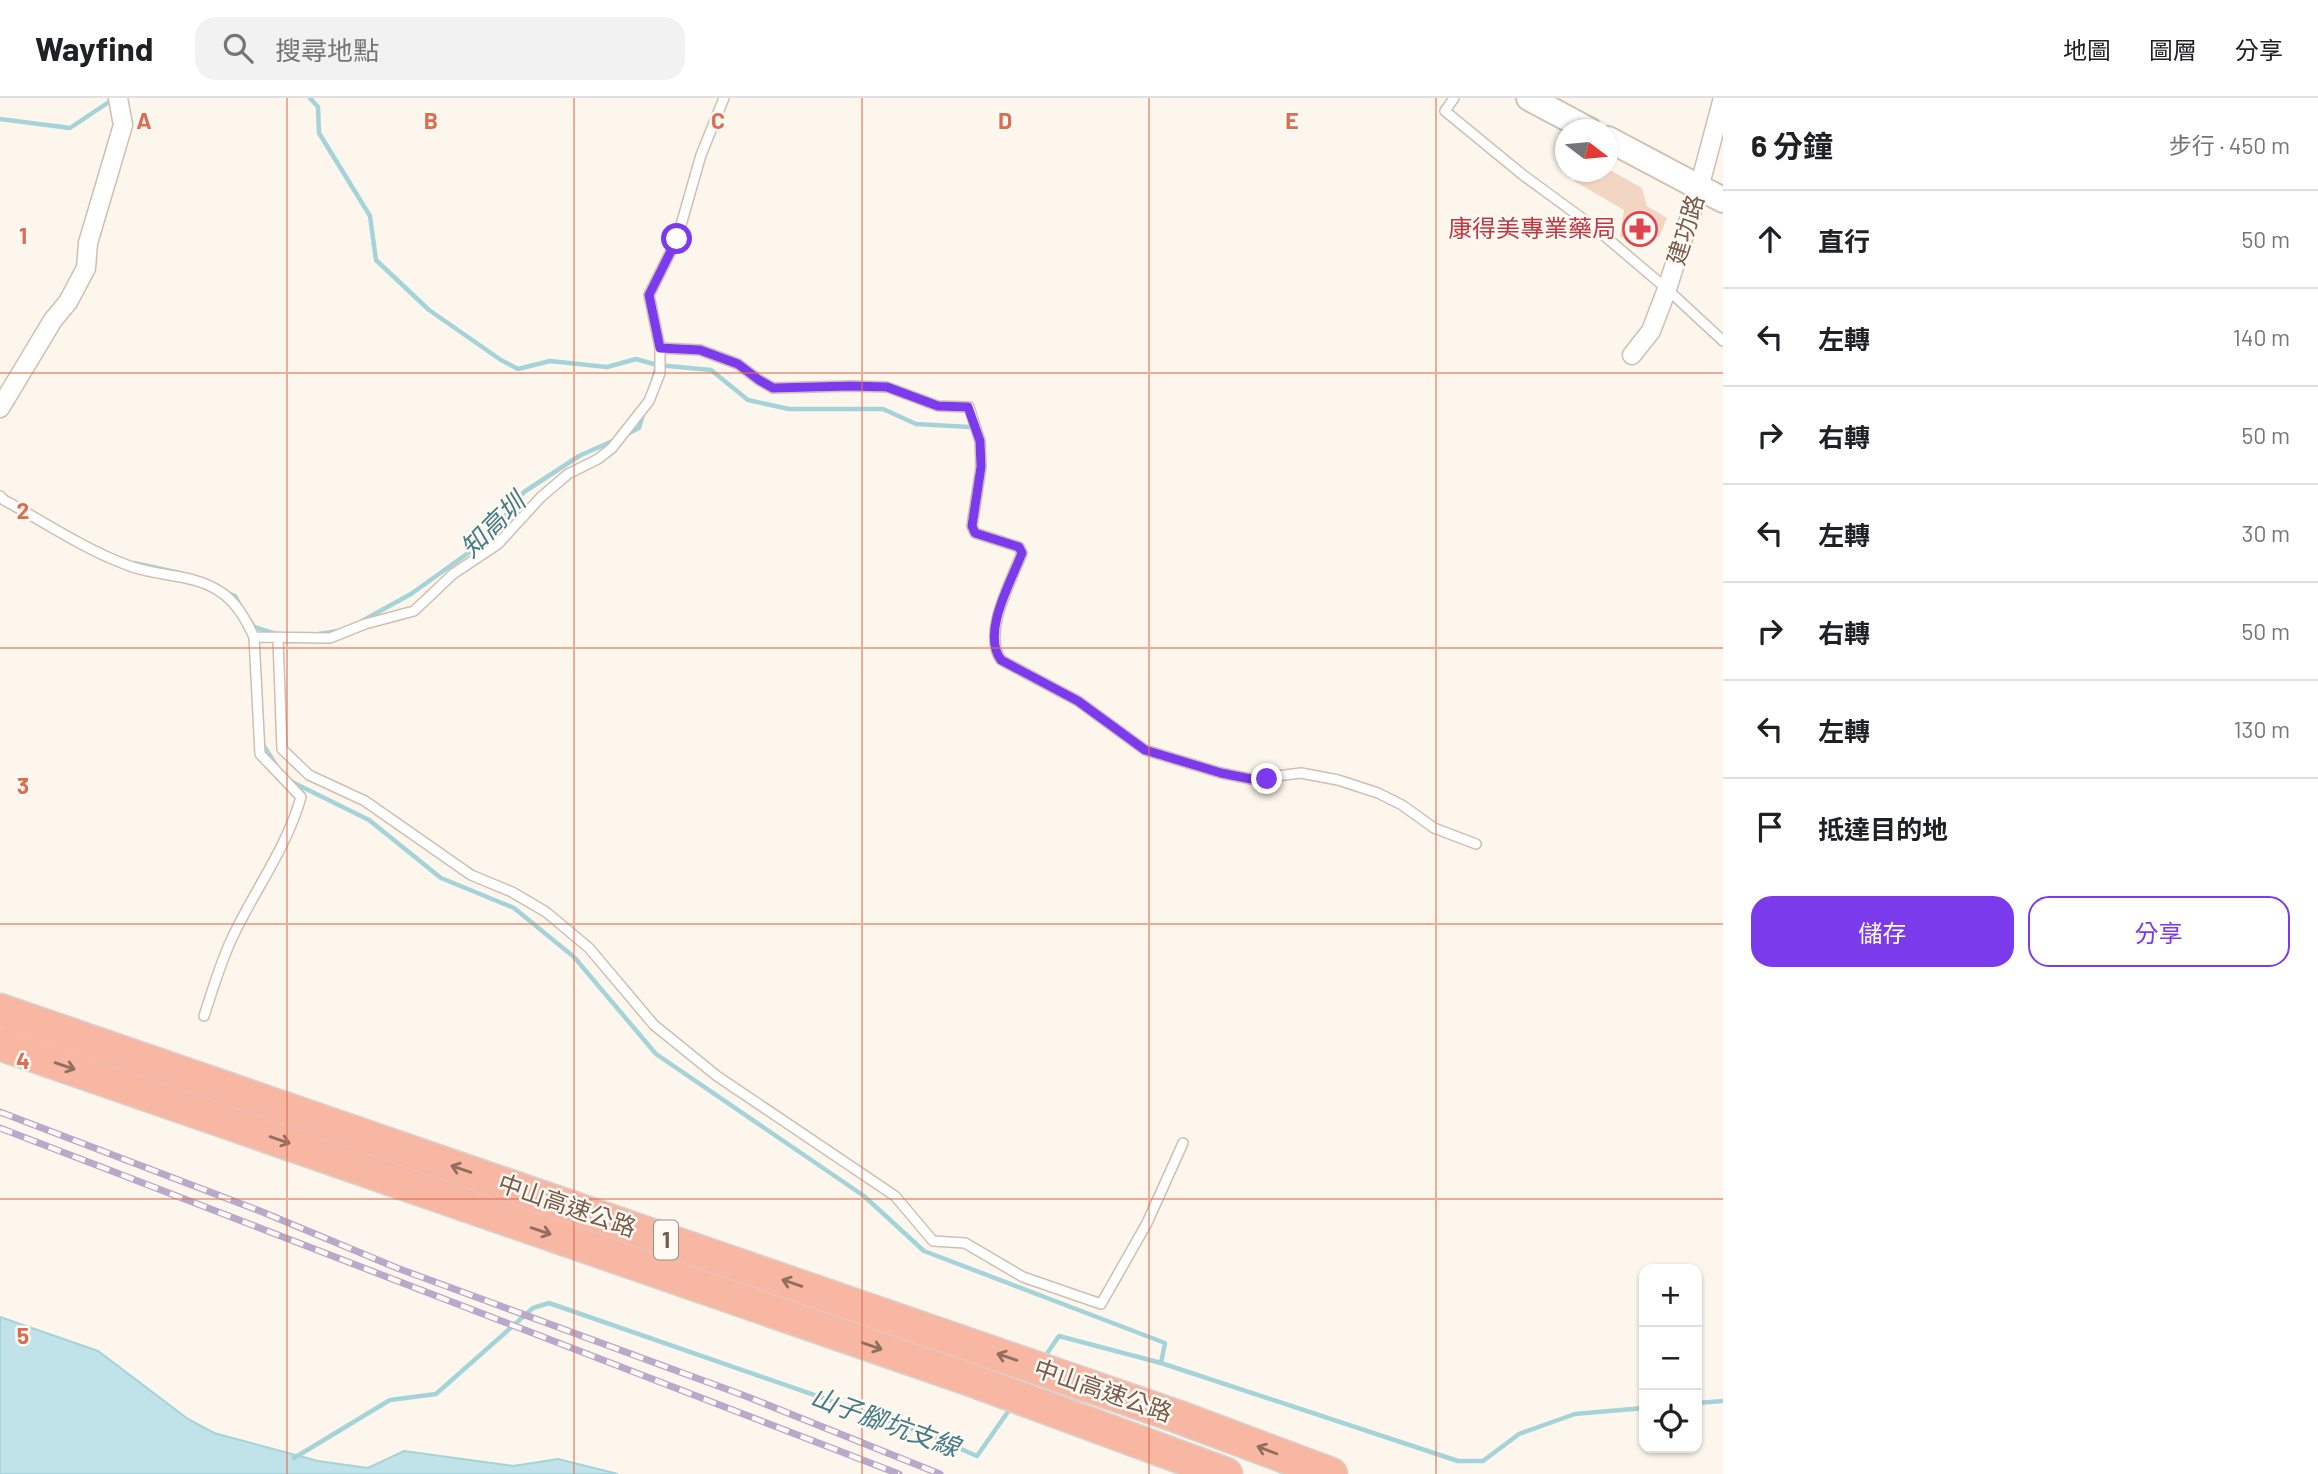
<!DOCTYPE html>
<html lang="zh-TW">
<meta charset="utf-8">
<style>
:root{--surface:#fff;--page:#f2f2f2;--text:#202124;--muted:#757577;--line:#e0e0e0;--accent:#7c3aed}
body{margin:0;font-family:Barlow,"Noto Sans TC",sans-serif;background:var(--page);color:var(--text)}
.controls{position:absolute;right:21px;bottom:21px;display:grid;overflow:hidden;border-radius:14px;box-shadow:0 2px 5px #0004}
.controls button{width:63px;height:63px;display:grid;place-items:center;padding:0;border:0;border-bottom:2px solid var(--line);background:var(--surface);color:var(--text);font:35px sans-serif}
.compass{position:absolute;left:1555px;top:21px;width:63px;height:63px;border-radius:50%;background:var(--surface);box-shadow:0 2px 5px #0004;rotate:106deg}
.stop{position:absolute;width:21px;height:21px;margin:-16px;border:5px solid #7c3aed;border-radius:50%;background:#fff}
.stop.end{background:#7c3aed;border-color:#fff;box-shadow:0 2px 7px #0008}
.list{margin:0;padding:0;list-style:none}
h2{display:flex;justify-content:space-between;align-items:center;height:91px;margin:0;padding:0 28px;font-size:30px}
h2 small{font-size:23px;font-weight:400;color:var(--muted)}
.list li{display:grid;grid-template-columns:46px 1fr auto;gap:21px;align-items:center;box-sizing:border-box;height:98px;padding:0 28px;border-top:2px solid var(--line)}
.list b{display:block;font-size:26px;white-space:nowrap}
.list em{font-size:23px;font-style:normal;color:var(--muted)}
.actions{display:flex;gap:14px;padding:21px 28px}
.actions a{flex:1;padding:16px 0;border:2px solid var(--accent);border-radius:21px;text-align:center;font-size:24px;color:var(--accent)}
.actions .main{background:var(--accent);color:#fff}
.icon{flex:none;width:38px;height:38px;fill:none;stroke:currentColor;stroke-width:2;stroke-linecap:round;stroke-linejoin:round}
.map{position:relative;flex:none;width:1723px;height:1376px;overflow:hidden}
header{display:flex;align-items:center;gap:42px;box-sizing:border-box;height:98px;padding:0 35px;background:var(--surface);border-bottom:2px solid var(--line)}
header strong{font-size:33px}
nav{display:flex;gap:38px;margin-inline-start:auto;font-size:24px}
.search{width:490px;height:63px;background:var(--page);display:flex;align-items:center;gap:18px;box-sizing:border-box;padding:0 24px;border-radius:21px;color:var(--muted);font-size:26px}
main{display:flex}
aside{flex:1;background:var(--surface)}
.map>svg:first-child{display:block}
.water{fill:#bfe3e8;stroke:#a5d3da;stroke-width:2}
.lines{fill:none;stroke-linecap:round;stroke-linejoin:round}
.stream{stroke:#a5d3da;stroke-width:4.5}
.building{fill:#f3d5c3}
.service-casing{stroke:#d1beb0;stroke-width:12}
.minor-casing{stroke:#d1beb0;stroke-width:21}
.secondary-casing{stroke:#d6c0b0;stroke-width:28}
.motorway-casing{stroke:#dad1cd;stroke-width:35}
.service{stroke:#fff;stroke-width:9}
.minor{stroke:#fff;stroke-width:18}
.secondary{stroke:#fff;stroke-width:24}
.motorway{stroke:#f7b7a3;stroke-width:32}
.rail-casing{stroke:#b9a8c9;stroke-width:7}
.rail{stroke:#fffaf3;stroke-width:4.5;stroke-dasharray:13;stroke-linecap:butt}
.oneway{stroke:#936e5e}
.route{stroke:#7c3aed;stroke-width:9}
.grid{fill:none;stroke:#dc6d51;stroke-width:2;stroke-opacity:0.55}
.labels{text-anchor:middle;stroke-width:5;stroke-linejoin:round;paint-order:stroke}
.shield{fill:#fffaf3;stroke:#a28b7f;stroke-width:2}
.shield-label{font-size:23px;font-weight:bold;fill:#7a5c4d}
.health-label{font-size:24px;fill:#be3a42;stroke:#fffaf3;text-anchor:end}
.street-label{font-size:24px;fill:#7a5c4d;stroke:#fffaf3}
.water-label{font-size:26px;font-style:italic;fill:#437c86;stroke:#fffaf3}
.grid-label{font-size:23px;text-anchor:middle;font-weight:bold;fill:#dc6d51;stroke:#fffaf3;stroke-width:5;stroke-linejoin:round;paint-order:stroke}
</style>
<header>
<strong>Wayfind</strong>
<div class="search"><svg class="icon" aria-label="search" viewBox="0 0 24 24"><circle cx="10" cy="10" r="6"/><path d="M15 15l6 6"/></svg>搜尋地點</div>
<nav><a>地圖</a><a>圖層</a><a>分享</a></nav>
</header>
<main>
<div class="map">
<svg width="1723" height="1376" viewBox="0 0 1723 1376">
<rect width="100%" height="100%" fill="#fdf6ec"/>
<path class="water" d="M 0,1219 L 98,1253 L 188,1321 L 214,1335 L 318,1363 L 368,1370 L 404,1353 L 513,1368 L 558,1361 L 618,1376 L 0,1376 Z"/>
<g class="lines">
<path class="stream" d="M 310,0 L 318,9 L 319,35 L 370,118 L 376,162 L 429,212 L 501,262 L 518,271 L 550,263 L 607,269 L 636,261 L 657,267
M 0,21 L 70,30 L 115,0
M 652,285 L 657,267 L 711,272 L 748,302 L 789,311 L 883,311 L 916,326 L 969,329
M 625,337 L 639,330 L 644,313
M 134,465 L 180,475
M 227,495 L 235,498 L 240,507
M 362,523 L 411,496 L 485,443 L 524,394 L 579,358 L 617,341
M 251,524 L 254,529 L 276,536
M 319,536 L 338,533
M 262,645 L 276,667
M 288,682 L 369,722 L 441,780 L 514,810 L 574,859 L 656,956 L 864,1098 L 924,1153 L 1165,1245 L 1161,1265
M 1044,1260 L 1059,1238 L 1161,1265 L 1458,1363 L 1483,1363 L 1519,1336 L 1575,1316 L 1644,1310
M 1697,1305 L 1723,1303
M 294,1360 L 390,1302 L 436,1296 L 533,1210 L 549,1205 L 924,1335 L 977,1358 L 1012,1308"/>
</g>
<path class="building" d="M 1608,71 L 1642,90 L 1647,108 L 1667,120 L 1659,139 L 1649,137 L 1641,150 L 1620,138 L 1624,112 L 1574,83 L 1579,74 L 1608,74 Z"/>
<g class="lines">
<g class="service-casing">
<path id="service" d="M 1454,0 L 1445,13 L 1523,77 L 1594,129 L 1667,191 L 1723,243
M 660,250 L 700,252 L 738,266 L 759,282 L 773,290 L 851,288 L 887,289 L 938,308 L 969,309 L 980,343 L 981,369 L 972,428 L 975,435 L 1019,449 L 1022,455 C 1011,484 982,535 1001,562 L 1078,603 L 1145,652 L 1221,675 L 1251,681 L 1301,675 L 1338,682 L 1378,695 L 1402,707 L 1434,730 L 1476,746
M 0,398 L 4,402 C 44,424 84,451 127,467 C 156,479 192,475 219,493 C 236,503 246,522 254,539 L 260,656 L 301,699 C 287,749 256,790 234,836 C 221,862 213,891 204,918
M 254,539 L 330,540 L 365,526 L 414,513 L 453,476 L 498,446 L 541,399 L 568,376 L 598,361 L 612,350 L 649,303 L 660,275 L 660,250 L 649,197 L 677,141 L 701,57 L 724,0
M 278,541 L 282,651 L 309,677 L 365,703 L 471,777 L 512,794 L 546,814 L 589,850 L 654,927 L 717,978 L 895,1098 L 933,1143 L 965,1145 L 1023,1179 L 1101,1206 L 1147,1125 L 1183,1045"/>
</g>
<g class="minor-casing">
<path id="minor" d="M 1632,257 L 1651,233 L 1667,191 L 1699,90 L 1723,0
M 0,310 L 53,222 L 68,204 L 86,170 L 88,145 L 123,27 L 118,0"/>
</g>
<g class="secondary-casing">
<path id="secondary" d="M 1529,0 L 1589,32
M 1608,41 L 1723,102"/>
</g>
<g class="motorway-casing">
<path id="motorway" d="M 0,912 L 1176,1318 L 1331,1376
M 0,946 L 974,1283 L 1226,1376"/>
</g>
<use href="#service" class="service"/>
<use href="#minor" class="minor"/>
<use href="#secondary" class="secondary"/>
<use href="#motorway" class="motorway"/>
<g class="rail-casing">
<path id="rail" d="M 0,1014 L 260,1113 L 397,1170 L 748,1299 L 940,1376
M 0,1030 L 899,1376"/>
</g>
<use href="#rail" class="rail"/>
</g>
<defs><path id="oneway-shaft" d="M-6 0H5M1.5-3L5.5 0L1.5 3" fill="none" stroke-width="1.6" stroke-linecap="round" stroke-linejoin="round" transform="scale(1.75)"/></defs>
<g class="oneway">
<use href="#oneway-shaft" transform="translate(65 968) rotate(19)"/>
<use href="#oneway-shaft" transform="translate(280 1042) rotate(19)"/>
<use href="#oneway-shaft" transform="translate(461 1071) rotate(-161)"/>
<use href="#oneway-shaft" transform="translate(541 1133) rotate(19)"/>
<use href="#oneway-shaft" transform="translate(792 1185) rotate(-161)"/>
<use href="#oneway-shaft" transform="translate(872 1248) rotate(19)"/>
<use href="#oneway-shaft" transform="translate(1007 1259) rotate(-161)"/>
<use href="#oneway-shaft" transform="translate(1267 1352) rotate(-159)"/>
</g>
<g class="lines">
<path class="route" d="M 677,141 L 649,197 L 660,250 L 700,252 L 738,266 L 759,282 L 773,290 L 851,288 L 887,289 L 938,308 L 968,309 L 980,343 L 981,369 L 972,428 L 975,435 L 1019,449 L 1022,455 C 1011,484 981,535 1001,562 L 1078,603 L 1145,652 L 1221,675 L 1251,681 L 1267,681"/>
</g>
<path class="grid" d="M 287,0 L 287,1376M 574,0 L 574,1376M 862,0 L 862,1376M 1149,0 L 1149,1376M 1436,0 L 1436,1376M 0,275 L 1723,275M 0,550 L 1723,550M 0,826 L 1723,826M 0,1101 L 1723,1101"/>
<defs>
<g id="pharmacy-ring" transform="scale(1.75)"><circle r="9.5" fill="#fffaf3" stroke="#e0444e" stroke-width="1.5"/><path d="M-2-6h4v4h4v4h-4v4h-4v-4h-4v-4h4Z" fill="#e0444e"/></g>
</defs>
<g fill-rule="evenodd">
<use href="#pharmacy-ring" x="1640" y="131"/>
</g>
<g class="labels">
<rect class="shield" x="654" y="1122.5" width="24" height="39" rx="5"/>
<g class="shield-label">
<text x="666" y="1150">1</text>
</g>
<g class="health-label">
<text x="1616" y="139">康得美專業藥局</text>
</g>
<g class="street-label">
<text transform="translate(1686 132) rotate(-73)" y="8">建功路</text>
<text transform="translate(567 1108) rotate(19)" y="8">中山高速公路</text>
<text transform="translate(1103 1293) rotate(19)" y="8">中山高速公路</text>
</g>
<g class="water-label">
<text transform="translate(493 427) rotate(-45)" y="9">知高圳</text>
<text transform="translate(885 1324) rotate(20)" y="9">山子腳坑支線</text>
</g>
</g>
<g class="grid-label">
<text x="144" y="31">A</text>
<text x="431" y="31">B</text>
<text x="718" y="31">C</text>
<text x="1005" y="31">D</text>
<text x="1292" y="31">E</text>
<text x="23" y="146">1</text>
<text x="23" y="421">2</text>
<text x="23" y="696">3</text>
<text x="23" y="971">4</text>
<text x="23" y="1246">5</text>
</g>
</svg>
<div class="controls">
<button>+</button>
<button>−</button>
<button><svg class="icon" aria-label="locate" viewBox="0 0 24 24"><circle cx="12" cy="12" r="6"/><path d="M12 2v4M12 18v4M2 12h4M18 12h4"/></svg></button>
</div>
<svg class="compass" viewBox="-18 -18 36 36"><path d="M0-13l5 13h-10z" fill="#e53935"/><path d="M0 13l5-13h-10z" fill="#757577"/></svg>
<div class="stop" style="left:677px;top:141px"></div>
<div class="stop end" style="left:1267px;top:681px"></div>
</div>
<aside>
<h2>6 分鐘<small>步行 · 450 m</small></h2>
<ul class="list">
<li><svg class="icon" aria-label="ahead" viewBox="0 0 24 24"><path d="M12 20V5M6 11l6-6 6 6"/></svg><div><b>直行</b></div><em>50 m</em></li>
<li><svg class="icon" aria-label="left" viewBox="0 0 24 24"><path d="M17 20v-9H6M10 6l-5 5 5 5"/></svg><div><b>左轉</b></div><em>140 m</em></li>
<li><svg class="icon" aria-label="right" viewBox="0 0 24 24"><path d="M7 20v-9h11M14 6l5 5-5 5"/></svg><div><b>右轉</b></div><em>50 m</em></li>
<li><svg class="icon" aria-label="left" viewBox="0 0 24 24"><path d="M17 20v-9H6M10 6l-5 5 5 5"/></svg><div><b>左轉</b></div><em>30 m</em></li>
<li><svg class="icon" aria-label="right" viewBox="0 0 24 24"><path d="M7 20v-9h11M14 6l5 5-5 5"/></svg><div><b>右轉</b></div><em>50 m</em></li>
<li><svg class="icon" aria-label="left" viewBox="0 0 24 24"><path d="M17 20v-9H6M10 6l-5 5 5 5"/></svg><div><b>左轉</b></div><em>130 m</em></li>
<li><svg class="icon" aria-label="arrive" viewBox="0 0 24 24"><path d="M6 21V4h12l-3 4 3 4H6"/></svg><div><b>抵達目的地</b></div></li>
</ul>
<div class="actions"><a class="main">儲存</a><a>分享</a></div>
</aside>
</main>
